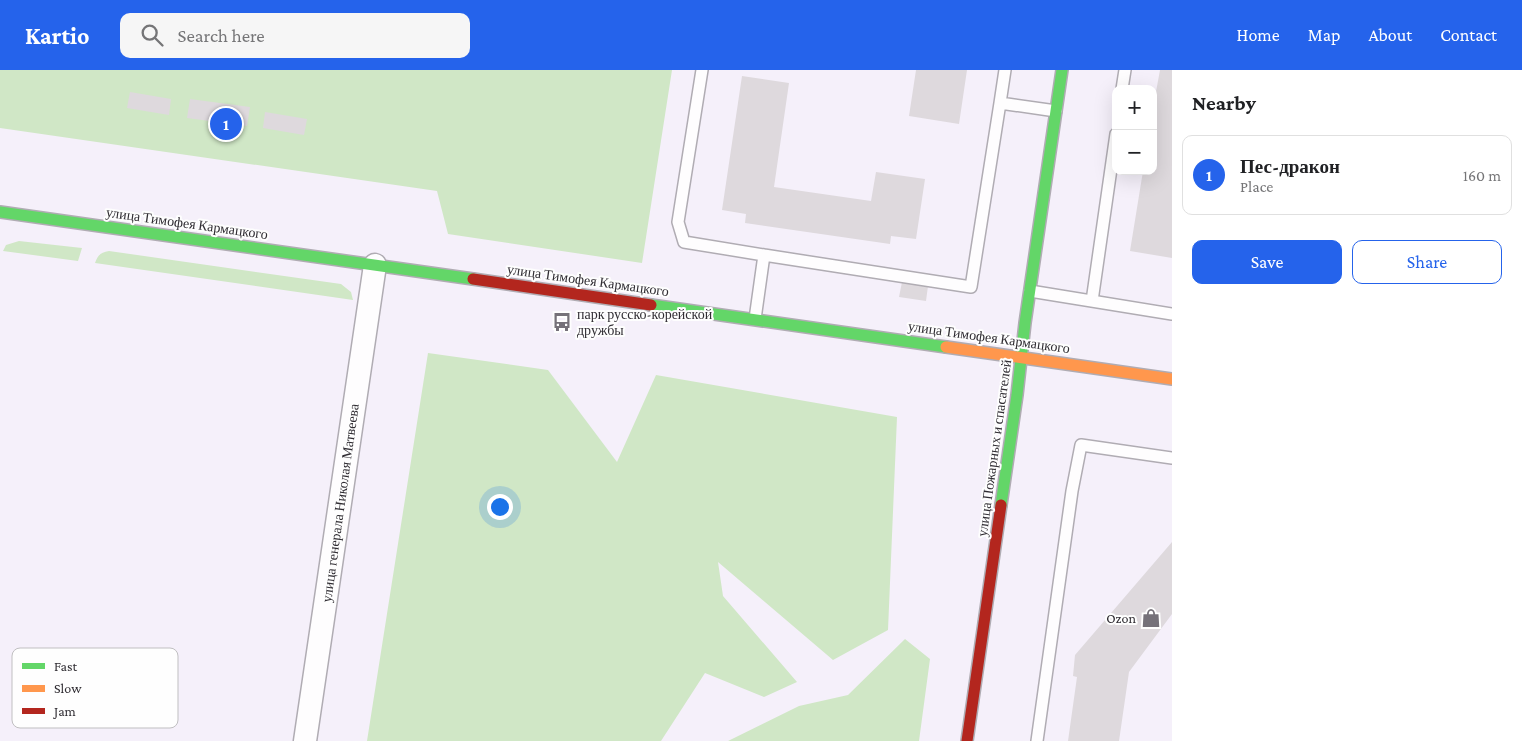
<!DOCTYPE html>
<meta charset="utf-8">
<style>
:root{--surface:#fff;--page:#f6f6f6;--text:#202124;--muted:#757577;--line:#e0e0e0;--accent:#2563eb}
body{margin:0;font-family:"Crimson Pro",serif;background:var(--page);color:var(--text)}
.controls{position:absolute;right:15px;top:15px;display:grid;overflow:hidden;border-radius:10px;box-shadow:0 5px 20px #0002}
.controls button{width:45px;height:45px;display:grid;place-items:center;padding:0;border:0;border-bottom:1px solid var(--line);background:var(--surface);color:var(--text);font:25px sans-serif}
.you{position:absolute;left:499px;top:436px;width:18px;height:18px;margin:-12px;border:4px solid #fff;border-radius:50%;background:#1a73e8;box-shadow:0 0 0 8px #1a73e833}
.badge{display:grid;place-items:center;width:32px;height:32px;border-radius:50%;background:var(--accent);color:#fff;font-size:16px;font-weight:700}
.pin{position:absolute;translate:-50% -50%;border:2px solid #fff;box-shadow:0 1px 5px #0006}
.list{margin:0;padding:0;list-style:none}
h2{display:flex;justify-content:space-between;align-items:center;height:65px;margin:0;padding:0 20px;font-size:21px}
h2 small{font-size:16px;font-weight:400;color:var(--muted)}
.list li{display:grid;grid-template-columns:32px 1fr auto;gap:15px;align-items:center;box-sizing:border-box;height:80px;margin:0 10px 10px;padding:0 10px;border:1px solid var(--line);border-radius:10px}
.list b{display:block;font-size:19px;white-space:nowrap}
.list p{margin:0;font-size:16px;white-space:nowrap;color:var(--muted)}
.list em{font-size:16px;font-style:normal;color:var(--muted)}
.actions{display:flex;gap:10px;padding:15px 20px}
.actions a{flex:1;padding:11px 0;border:1px solid var(--accent);border-radius:10px;text-align:center;font-size:18px;color:var(--accent)}
.actions .main{background:var(--accent);color:#fff}
.icon{flex:none;width:28px;height:28px;fill:none;stroke:currentColor;stroke-width:2;stroke-linecap:round;stroke-linejoin:round}
.map{position:relative;flex:none;width:1172px;height:671px;overflow:hidden}
header{display:flex;align-items:center;gap:30px;box-sizing:border-box;height:70px;padding:0 25px;background:var(--accent);color:#fff}
header strong{font-size:24px}
nav{display:flex;gap:28px;margin-inline-start:auto;font-size:18px}
.search{width:350px;height:45px;background:var(--page);display:flex;align-items:center;gap:12px;box-sizing:border-box;padding:0 18px;border-radius:10px;color:var(--muted);font-size:19px}
main{display:flex}
aside{flex:1;background:var(--surface)}
.map>svg:first-child{display:block}
.green{fill:#d0e7c6}
.building{fill:#ded9dd}
.lines{fill:none;stroke-linecap:round;stroke-linejoin:round}
.lane-casing{stroke:#b0acb3;stroke-width:14}
.street-casing{stroke:#b0acb3;stroke-width:25}
.fast-casing{stroke:#b0acb3;stroke-width:14}
.slow-casing{stroke:#b0acb3;stroke-width:14}
.jam-casing{stroke:#b0acb3;stroke-width:14}
.lane{stroke:#fefdfe;stroke-width:11}
.street{stroke:#fefdfe;stroke-width:22}
.fast{stroke:#63d668;stroke-width:11}
.slow{stroke:#ff974d;stroke-width:11}
.jam{stroke:#b3261e;stroke-width:11}
.labels{text-anchor:middle;stroke-width:4;stroke-linejoin:round;paint-order:stroke}
.street-label{font-size:14px;fill:#302d33;stroke:#fefefe}
.poi-label{font-size:14px;fill:#302d33;stroke:#fefefe;text-anchor:start}
.key{fill:#fefefe;stroke:#c0bfc1;stroke-width:1}
.key-label{font-size:14px;fill:#302d33}
</style>
<header>
<strong>Kartio</strong>
<div class="search"><svg class="icon" aria-label="search" viewBox="0 0 24 24"><circle cx="10" cy="10" r="6"/><path d="M15 15l6 6"/></svg>Search here</div>
<nav><a>Home</a><a>Map</a><a>About</a><a>Contact</a></nav>
</header>
<main>
<div class="map">
<svg width="1172" height="671" viewBox="0 0 1172 671">
<rect width="100%" height="100%" fill="#f5f0fa"/>
<path class="green" d="M 0,0 L 672,0 L 642,193 L 448,164 L 437,121 L 0,58 Z
M 19,171 L 82,178 L 78,191 L 3,181 L 6,175 Z
M 109,181 L 341,214 L 351,222 L 353,230 L 95,193 C 98,185 101,182 109,181 Z
M 428,283 L 548,300 L 617,392 L 656,305 L 897,347 L 888,560 L 833,590 L 718,492 L 723,526 L 797,612 L 764,627 L 705,603 L 661,671 L 367,671 Z
M 905,569 L 930,589 L 919,671 L 728,671 L 799,636 L 848,625 Z"/>
<path class="building" d="M 916,0 L 967,0 L 959,54 L 909,46 Z
M 1160,0 L 1172,0 L 1172,188 L 1130,181 L 1143,101 L 1153,101 L 1153,38 Z
M 742,6 L 789,13 L 774,117 L 871,131 L 876,102 L 925,109 L 916,169 L 891,166 L 890,174 L 745,153 L 746,144 L 722,140 Z
M 130,22 L 171,29 L 169,45 L 127,38 Z
M 190,29 L 250,37 L 247,56 L 187,48 Z
M 265,42 L 307,49 L 304,65 L 263,58 Z
M 902,212 L 928,216 L 926,231 L 899,227 Z
M 1172,472 L 1172,544 L 1129,602 L 1119,671 L 1068,671 L 1077,607 L 1073,606 L 1075,585 Z"/>
<g class="lines">
<g class="lane-casing">
<path id="lane" d="M 702,0 L 678,152 L 684,172 L 764,185 L 755,249
M 1122,19 L 1125,0
M 1000,33 L 1005,0
M 764,185 L 971,217 L 1000,33 L 1056,41
M 1030,221 L 1172,244
M 1092,231 L 1116,64
M 1037,671 L 1072,421 L 1081,375 L 1172,388"/>
</g>
<g class="street-casing">
<path id="street" d="M 305,671 L 375,195"/>
</g>
<g class="fast-casing">
<path id="fast" d="M 0,142 L 473,209
M 651,235 L 946,277
M 1001,435 L 1017,325 L 1025,253 L 1062,0"/>
</g>
<g class="slow-casing">
<path id="slow" d="M 946,277 L 1172,309"/>
</g>
<g class="jam-casing">
<path id="jam" d="M 473,209 L 651,235
M 967,671 L 1001,435"/>
</g>
<use href="#lane" class="lane"/>
<use href="#street" class="street"/>
<use href="#fast" class="fast"/>
<use href="#slow" class="slow"/>
<use href="#jam" class="jam"/>
</g>
<defs>
<g id="bus-bare" transform="scale(1.5)"><path d="M-5-6H5V4H4V6H2V4H-2V6H-4V4H-5ZM-3.5-4V0h7V-4ZM-3.5 1.2v1.5H-2V1.2ZM2 1.2v1.5H3.5V1.2Z" fill="#757179" stroke="#fefefe" stroke-width="2.5" paint-order="stroke"/></g>
<g id="shop-bare" transform="scale(1.5)"><path d="M-5-2.5h2.3a2.7 3.5 0 0 1 5.4 0H5L5.5 6h-11ZM-1.5-2.5h3a1.5 2.3 0 0 0-3 0Z" fill="#757179" stroke="#fefefe" stroke-width="2.5" paint-order="stroke"/></g>
</defs>
<g fill-rule="evenodd">
<use href="#bus-bare" x="562" y="252"/>
<use href="#shop-bare" x="1151" y="548"/>
</g>
<g class="labels">
<g class="street-label">
<text transform="translate(187 153) rotate(8)" y="5">улица Тимофея Кармацкого</text>
<text transform="translate(588 210) rotate(8)" y="5">улица Тимофея Кармацкого</text>
<text transform="translate(989 267) rotate(8)" y="5">улица Тимофея Кармацкого</text>
<text transform="translate(994 378) rotate(-82)" y="5">улица Пожарных и спасателей</text>
<text transform="translate(340 433) rotate(-82)" y="5">улица генерала Николая Матвеева</text>
</g>
<g class="poi-label">
<text x="577" y="249">парк русско-корейской<tspan x="577" dy="16">дружбы</tspan></text>
<text x="1136" y="553" text-anchor="end">Ozon</text>
</g>
</g>
<rect x="12" y="578" width="166" height="80" rx="8" class="key"/>
<rect x="22" y="593" width="23" height="6" fill="#63d668"/>
<rect x="22" y="615" width="23" height="7" fill="#ff974d"/>
<rect x="22" y="638" width="23" height="6" fill="#b3261e"/>
<g class="key-label">
<text x="54" y="601">Fast</text>
<text x="54" y="623">Slow</text>
<text x="54" y="646">Jam</text>
</g>
</svg>
<div class="controls">
<button>+</button>
<button>−</button>
</div>
<div class="you"></div>
<div class="pin badge" style="left:226px;top:54px">1</div>
</div>
<aside>
<h2>Nearby<small></small></h2>
<ul class="list">
<li><span class="badge">1</span><div><b>Пес-дракон</b><p>Place</p></div><em>160 m</em></li>
</ul>
<div class="actions"><a class="main">Save</a><a>Share</a></div>
</aside>
</main>
